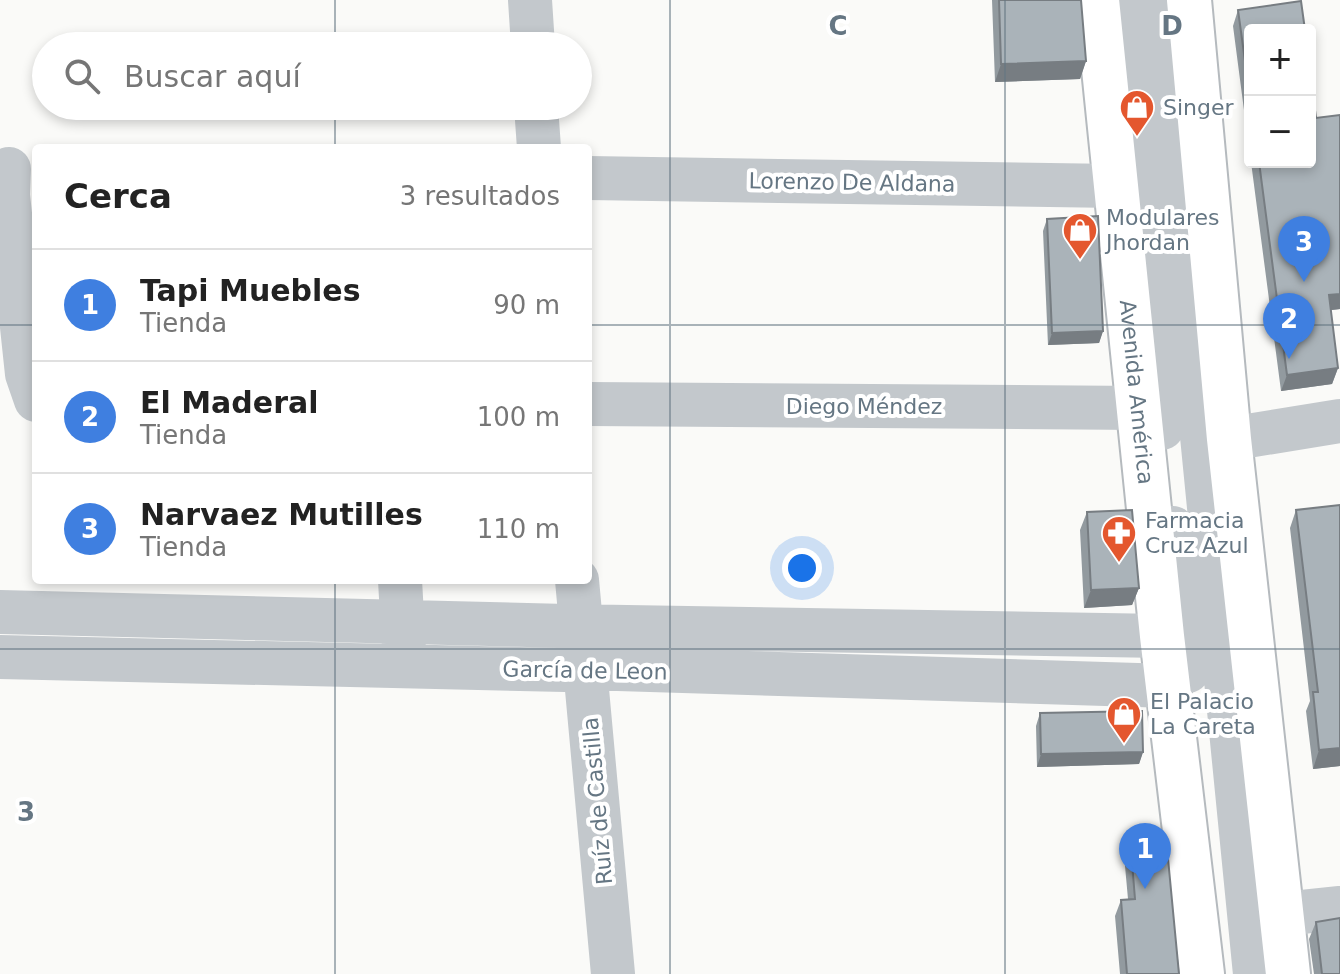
<!DOCTYPE html>
<html lang="es">
<meta charset="utf-8">
<style>
:root{--surface:#fff;--page:#f6f6f6;--text:#222;--muted:#767676;--line:#e0e0e0;--accent:#e4572e}
body{margin:0;font-family:"DejaVu Sans",sans-serif;background:var(--page);color:var(--text)}
.controls{position:absolute;right:24px;top:24px;display:grid;overflow:hidden;border-radius:8px;box-shadow:0 4px 12px #0003}
.controls button{width:72px;height:72px;display:grid;place-items:center;padding:0;border:0;border-bottom:2px solid var(--line);background:var(--surface);color:var(--text);font:40px sans-serif}
.you{position:absolute;left:802px;top:568px;width:28px;height:28px;margin:-20px;border:6px solid #fff;border-radius:50%;background:#1a73e8;box-shadow:0 0 0 12px #1a73e833}
.badge{display:grid;place-items:center;width:52px;height:52px;border-radius:50%;background:var(--accent);color:#fff;font-size:26px;font-weight:700}
.pin{position:absolute;translate:-50% -66px;filter:drop-shadow(0 2px 4px #0008)}
.pin::after{content:'';position:absolute;top:42px;width:28px;height:24px;background:inherit;clip-path:polygon(0 0,100% 0,50% 100%)}
.list{margin:0;padding:0;list-style:none}
h2{display:flex;justify-content:space-between;align-items:center;height:104px;margin:0;padding:0 32px;font-size:34px}
h2 small{font-size:26px;font-weight:400;color:var(--muted)}
.list li{display:grid;grid-template-columns:52px 1fr auto;gap:24px;align-items:center;box-sizing:border-box;height:112px;padding:0 32px;border-top:2px solid var(--line)}
.list b{display:block;font-size:30px;white-space:nowrap}
.list p{margin:0;font-size:26px;white-space:nowrap;color:var(--muted)}
.list em{font-size:26px;font-style:normal;color:var(--muted)}
.icon{flex:none;width:44px;height:44px;fill:none;stroke:currentColor;stroke-width:2;stroke-linecap:round;stroke-linejoin:round}
.map{position:relative;flex:none;width:1340px;height:974px;overflow:hidden}
.search{position:absolute;background:var(--surface);box-shadow:0 4px 12px #0003;left:32px;top:32px;width:560px;height:88px;display:flex;align-items:center;gap:20px;box-sizing:border-box;padding:0 28px;border-radius:44px;color:var(--muted);font-size:30px}
.panel{position:absolute;background:var(--surface);box-shadow:0 4px 12px #0003;left:32px;top:144px;width:560px;height:440px;border-radius:8px}
.map>svg:first-child{display:block}
.lines{fill:none;stroke-linecap:round;stroke-linejoin:round}
.major-casing{stroke:#b5babe;stroke-width:48}
.minor{stroke:#c3c8cc;stroke-width:44}
.major{stroke:#fff;stroke-width:44}
.wall{fill:#929a9f}
.shaded-wall{fill:#777d82}
.building{fill:#aab3b9;stroke:#777d82;stroke-width:2}
.grid{fill:none;stroke:#657683;stroke-width:2;stroke-opacity:0.55}
.labels{text-anchor:middle;stroke-width:8;stroke-linejoin:round;paint-order:stroke}
.poi-label{font-size:22px;fill:#657683;stroke:#fff;text-anchor:start}
.street-label{font-size:22px;fill:#657683;stroke:#fff}
.grid-label{font-size:26px;text-anchor:middle;font-weight:bold;fill:#657683;stroke:#fff;stroke-width:8;stroke-linejoin:round;paint-order:stroke}
</style>
<div class="map">
<svg width="1340" height="974" viewBox="0 0 1340 974">
<rect width="100%" height="100%" fill="#fafaf8"/>
<g class="lines">
<g class="major-casing">
<g id="major">
<path id="s1" d="M 1097,0 L 1162,636 L 1202,974"/>
<path d="M 1189,0 L 1229,439 L 1288,974"/>
</g>
</g>
<path class="minor" d="M 530,0 L 533,46
M 1125,0 L 1162,428
M 1159,0 L 1255,974
M 536,106 L 539,148
M 9,169 L 8,195 L 27,374 L 36,400
M 588,178 L 1116,186
M 588,404 L 1140,408
M 1229,439 L 1340,421
M 1173,528 L 1188,671
M 400,580 L 404,651
M 577,580 L 613,974
M 0,612 L 566,626 L 1162,636
M 0,657 L 565,670 L 585,668 L 1170,686
M 1283,914 L 1340,908"/>
<use href="#major" class="major"/>
</g>
<path class="wall" d="M 992,0 L 1081,0 L 1086,61 L 1080,79 L 995,82 Z
M 1238,10 L 1250,30 L 1250,156 L 1233,26 Z
M 1340,115 L 1340,309 L 1331,310 L 1338,368 L 1332,384 L 1281,391 L 1251,162 L 1310,162 L 1316,118 Z
M 1047,219 L 1103,331 L 1099,343 L 1048,345 L 1043,231 Z
M 1340,505 L 1340,766 L 1313,769 L 1306,711 L 1310,701 L 1290,528 L 1296,510 Z
M 1087,512 L 1139,588 L 1132,605 L 1084,608 L 1080,530 Z
M 1040,713 L 1143,752 L 1139,764 L 1037,767 L 1036,726 Z
M 1131,850 L 1179,974 L 1120,974 L 1115,916 L 1121,900 L 1128,899 L 1125,866 Z
M 1316,922 L 1340,974 L 1314,974 L 1309,939 Z"/>
<path class="shaded-wall" d="M 1086,61 L 1080,79 L 995,82 L 1001,64 Z
M 1340,294 L 1340,309 L 1323,311 L 1329,295 Z
M 1103,331 L 1099,343 L 1048,345 L 1052,333 Z
M 1338,368 L 1332,384 L 1281,391 L 1287,375 Z
M 1139,588 L 1132,605 L 1084,608 L 1091,590 Z
M 1340,748 L 1340,766 L 1313,769 L 1319,750 Z
M 1143,752 L 1139,764 L 1037,767 L 1041,754 Z"/>
<path class="building" d="M 999,0 L 1081,0 L 1086,61 L 1001,64 Z
M 1301,1 L 1305,30 L 1250,30 L 1250,97 L 1238,10 Z
M 1310,70 L 1316,118 L 1340,115 L 1340,294 L 1329,295 L 1338,368 L 1287,375 L 1259,162 L 1310,162 Z
M 1098,216 L 1103,331 L 1052,333 L 1047,219 Z
M 1340,505 L 1340,748 L 1319,750 L 1313,692 L 1318,692 L 1296,510 Z
M 1132,510 L 1139,588 L 1091,590 L 1087,512 Z
M 1142,711 L 1143,752 L 1041,754 L 1040,713 Z
M 1167,848 L 1179,974 L 1127,974 L 1121,900 L 1135,899 L 1131,850 Z
M 1340,918 L 1340,974 L 1322,974 L 1316,922 Z"/>
<path class="grid" d="M 335,0 L 335,46M 670,0 L 670,974M 1005,0 L 1005,974M 335,106 L 335,148M 0,325 L 36,325M 588,325 L 1340,325M 335,580 L 335,974M 0,649 L 1340,649"/>
<defs>
<g id="shop-pin" transform="scale(1.8)"><path d="M0 17L-7.5 6A9.5 9.5 0 1 1 7.5 6Z" fill="#e4572e" stroke="#fff"/><path d="M-5-2.5h2.3a2.7 3.5 0 0 1 5.4 0H5L5.5 6h-11ZM-1.5-2.5h3a1.5 2.3 0 0 0-3 0Z" fill="#fff"/></g>
<g id="pharmacy-pin" transform="scale(1.8)"><path d="M0 17L-7.5 6A9.5 9.5 0 1 1 7.5 6Z" fill="#e4572e" stroke="#fff"/><path d="M-2-6h4v4h4v4h-4v4h-4v-4h-4v-4h4Z" fill="#fff"/></g>
</defs>
<g fill-rule="evenodd">
<use href="#shop-pin" x="1137" y="107"/>
<use href="#shop-pin" x="1080" y="230"/>
<use href="#pharmacy-pin" x="1119" y="533"/>
<use href="#shop-pin" x="1124" y="714"/>
</g>
<g class="labels">
<g class="poi-label">
<text x="1163" y="115">Singer</text>
<text x="1106" y="225">Modulares<tspan x="1106" dy="25">Jhordan</tspan></text>
<text x="1145" y="528">Farmacia<tspan x="1145" dy="25">Cruz Azul</tspan></text>
<text x="1150" y="709">El Palacio<tspan x="1150" dy="25">La Careta</tspan></text>
</g>
<g class="street-label">
<text transform="translate(852 182) rotate(1)" y="8">Lorenzo De Aldana</text>
<text dy="8" stroke="none"><textPath href="#s1" startOffset="394">Avenida América</textPath></text>
<text x="864" y="414">Diego Méndez</text>
<text transform="translate(585 670) rotate(1)" y="8">García de Leon</text>
<text transform="translate(597 801) rotate(-95)" y="8">Ruíz de Castilla</text>
</g>
</g>
<g class="grid-label">
<text x="838" y="35">C</text>
<text x="1172" y="35">D</text>
<text x="26" y="821">3</text>
</g>
</svg>
<div class="controls">
<button>+</button>
<button>−</button>
</div>
<div class="you"></div>
<div class="pin badge" style="left:1145px;top:889px;background:#3f7fe0">1</div>
<div class="pin badge" style="left:1289px;top:359px;background:#3f7fe0">2</div>
<div class="pin badge" style="left:1304px;top:282px;background:#3f7fe0">3</div>
<div class="search"><svg class="icon" aria-label="search" viewBox="0 0 24 24"><circle cx="10" cy="10" r="6"/><path d="M15 15l6 6"/></svg>Buscar aquí</div>
<section class="panel">
<h2>Cerca<small>3 resultados</small></h2>
<ul class="list">
<li><span class="badge" style="background:#3f7fe0">1</span><div><b>Tapi Muebles</b><p>Tienda</p></div><em>90 m</em></li>
<li><span class="badge" style="background:#3f7fe0">2</span><div><b>El Maderal</b><p>Tienda</p></div><em>100 m</em></li>
<li><span class="badge" style="background:#3f7fe0">3</span><div><b>Narvaez Mutilles</b><p>Tienda</p></div><em>110 m</em></li>
</ul>
</section>
</div>
